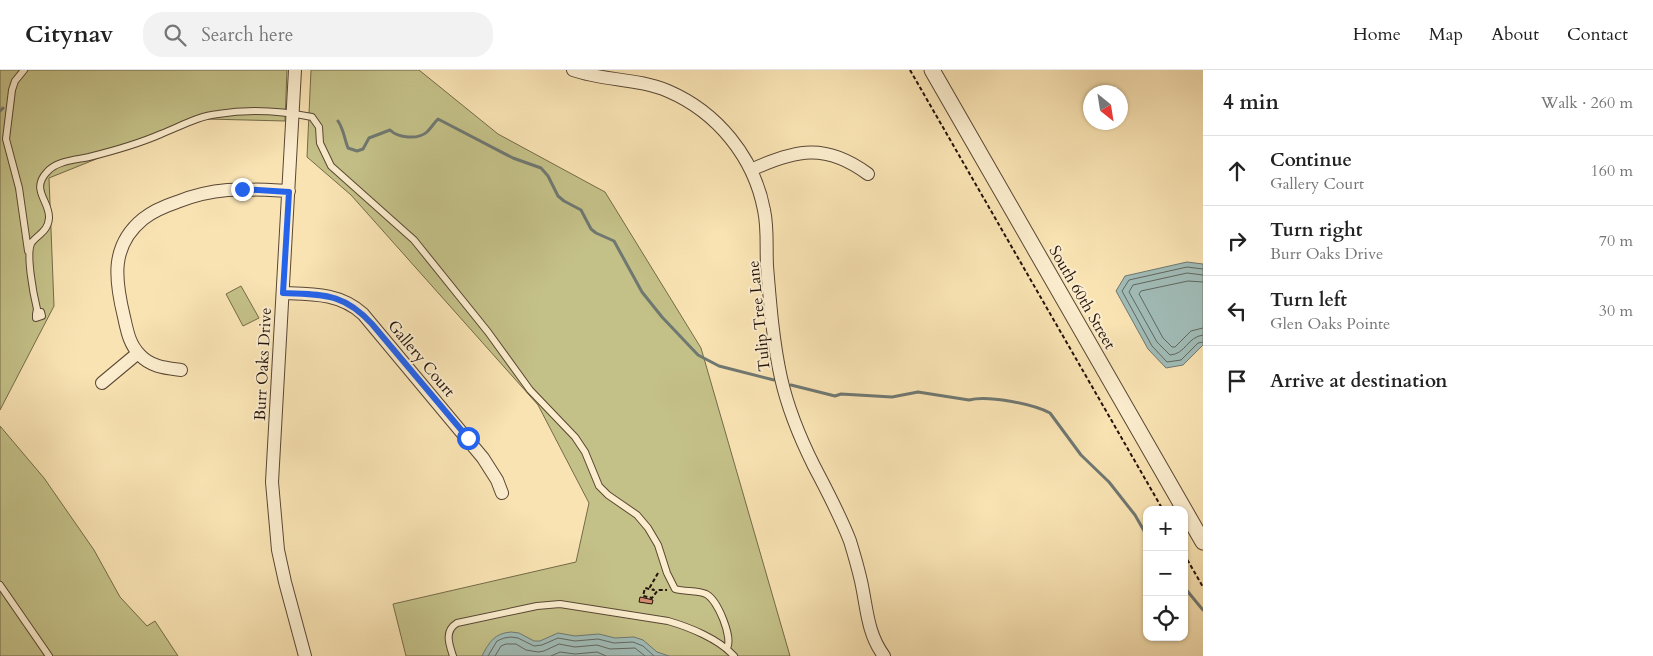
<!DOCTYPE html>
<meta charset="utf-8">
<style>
:root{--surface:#fff;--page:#f2f2f2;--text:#222;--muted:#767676;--line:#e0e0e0}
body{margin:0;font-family:Cardo,serif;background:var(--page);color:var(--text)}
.controls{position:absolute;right:15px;bottom:15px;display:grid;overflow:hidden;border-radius:10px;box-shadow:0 1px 4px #0004}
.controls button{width:45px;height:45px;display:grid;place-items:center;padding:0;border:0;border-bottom:1px solid var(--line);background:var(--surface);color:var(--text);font:25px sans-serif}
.compass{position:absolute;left:1083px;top:15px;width:45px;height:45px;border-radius:50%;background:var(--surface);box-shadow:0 1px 4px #0004;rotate:150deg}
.stop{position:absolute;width:15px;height:15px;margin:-11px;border:4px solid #2563eb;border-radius:50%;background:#fff}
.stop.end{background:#2563eb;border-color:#fff;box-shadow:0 1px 5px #0008}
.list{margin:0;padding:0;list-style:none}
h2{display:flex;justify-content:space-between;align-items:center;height:65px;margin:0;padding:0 20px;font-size:21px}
h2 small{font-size:16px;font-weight:400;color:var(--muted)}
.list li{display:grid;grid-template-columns:32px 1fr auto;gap:15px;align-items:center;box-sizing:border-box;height:70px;padding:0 20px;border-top:1px solid var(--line)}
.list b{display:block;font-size:19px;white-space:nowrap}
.list p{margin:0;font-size:16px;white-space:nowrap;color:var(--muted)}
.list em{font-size:16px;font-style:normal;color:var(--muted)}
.icon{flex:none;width:28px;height:28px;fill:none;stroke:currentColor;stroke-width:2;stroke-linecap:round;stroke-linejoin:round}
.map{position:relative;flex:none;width:1203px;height:586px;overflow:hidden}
header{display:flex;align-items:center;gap:30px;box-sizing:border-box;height:70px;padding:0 25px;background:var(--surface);border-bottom:1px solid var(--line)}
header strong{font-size:24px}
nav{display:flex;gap:28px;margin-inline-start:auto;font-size:18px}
.search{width:350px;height:45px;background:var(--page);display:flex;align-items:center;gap:12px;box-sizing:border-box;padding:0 18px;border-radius:20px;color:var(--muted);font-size:19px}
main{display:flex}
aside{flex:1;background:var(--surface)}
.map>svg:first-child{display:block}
.green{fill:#c4c188;stroke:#746a49}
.water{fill:#a1bcb7;stroke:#6f7872}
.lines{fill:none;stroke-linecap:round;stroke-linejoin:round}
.shore{stroke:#626860;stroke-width:1}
.stream{stroke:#6f7872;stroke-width:3}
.building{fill:#d58d72;stroke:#24130a}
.service-casing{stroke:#594734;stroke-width:8}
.minor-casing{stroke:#594734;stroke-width:14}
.tertiary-casing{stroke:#594734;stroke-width:17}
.path{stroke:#24130a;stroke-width:2;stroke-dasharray:4 2.5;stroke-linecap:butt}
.service{stroke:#fbedce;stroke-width:6}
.minor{stroke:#fbedce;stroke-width:12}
.tertiary{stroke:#fbedce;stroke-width:15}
.route{stroke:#2563eb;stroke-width:6}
.labels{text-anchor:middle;stroke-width:4;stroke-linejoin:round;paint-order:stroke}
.street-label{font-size:16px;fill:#24130a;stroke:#fbedce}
</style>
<header>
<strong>Citynav</strong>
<div class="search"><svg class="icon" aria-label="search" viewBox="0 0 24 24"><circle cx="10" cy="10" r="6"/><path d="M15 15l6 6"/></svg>Search here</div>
<nav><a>Home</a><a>Map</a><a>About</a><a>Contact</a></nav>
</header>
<main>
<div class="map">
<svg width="1203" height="586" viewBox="0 0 1203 586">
<rect width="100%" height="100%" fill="#f9e3b3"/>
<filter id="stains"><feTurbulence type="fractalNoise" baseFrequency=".004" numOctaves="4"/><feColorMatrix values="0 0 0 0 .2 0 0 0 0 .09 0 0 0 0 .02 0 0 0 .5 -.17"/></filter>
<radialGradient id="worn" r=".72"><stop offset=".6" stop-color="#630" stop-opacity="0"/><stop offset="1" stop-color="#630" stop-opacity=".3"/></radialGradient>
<path class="green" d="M 0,0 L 287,0 L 285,51 L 207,49 L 131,75 L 49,108 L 54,236 L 0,340 Z
M 311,0 L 419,0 L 498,64 L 605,122 L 701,278 L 790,586 L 406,586 L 393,534 L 576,492 L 589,433 L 538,335 L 351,125 L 307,87 Z
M 241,216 L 259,248 L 243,256 L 226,224 Z
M 0,356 L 44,408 L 94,480 L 120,527 L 147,556 L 155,551 L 178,586 L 0,586 Z"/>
<path class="water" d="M 1187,192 L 1203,194 L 1203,275 L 1183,295 L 1166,298 L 1148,279 L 1116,221 L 1125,206 Z
M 511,562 L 519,563 L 534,571 L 540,571 L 558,563 L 575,566 L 599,564 L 615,568 L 634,567 L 643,570 L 657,582 L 669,586 L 482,586 C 489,572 495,563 511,562 Z"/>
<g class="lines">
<path class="shore" d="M 1203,199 L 1187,197 L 1129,210 L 1122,221 L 1152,276 L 1167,292 L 1181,290 L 1198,273 L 1203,272
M 1203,205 L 1187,203 L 1133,215 L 1129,222 L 1157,272 L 1170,285 C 1186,284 1187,267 1203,265
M 1203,212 L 1188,211 L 1141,221 L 1139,224 L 1163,268 L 1172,277 L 1175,277 L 1191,261 L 1203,258
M 488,586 L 497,571 L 504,568 L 511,567 L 518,568 L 534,576 L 542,575 L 558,568 L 575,571 L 598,569 L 614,573 L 633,572 L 643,576 L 654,586
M 495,586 L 501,576 L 506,574 L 516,574 L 526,580 L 538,582 L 544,581 L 559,574 L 575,577 L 597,575 L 610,579 L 635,578 L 645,586
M 551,586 L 560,582 L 575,584 L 597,582 L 606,586"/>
<path class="stream" d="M 0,41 L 3,38
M 338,51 C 344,60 344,68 348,78 L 357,81 L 363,79 L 369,68 L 390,60 C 398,68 418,70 427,62 C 431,58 434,53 438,49 L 513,88 L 541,98 L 548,106 L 558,126 L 564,131 L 581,140 L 591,159 L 596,163 L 614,171 L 642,222 L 662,247 L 698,285 L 719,296 L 774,310
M 791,315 L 835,326 L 841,324 L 892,327 L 918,322 L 969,330 C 988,325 1033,334 1050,343 L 1081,385 L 1109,412 L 1135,445 L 1147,466
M 1184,517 L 1203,540"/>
</g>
<path class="building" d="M 640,527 L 653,530 L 652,534 L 639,532 Z"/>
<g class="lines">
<g class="service-casing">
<path id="service" d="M 24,0 L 15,11 L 12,20 L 6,69 L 19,118 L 28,181
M 36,244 L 36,248 L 42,246 L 41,242 L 36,244 L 37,239 C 34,227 25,182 32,172 C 39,164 48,161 49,148 C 50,131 30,120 47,102 C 56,91 75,90 89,87 C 113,81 138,74 161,64 C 179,57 198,46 218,44 C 248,39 282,41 312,47 L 319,57 L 320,73 L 331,96 L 414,170 L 488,262 L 530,320 L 575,367 L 585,382 L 599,416 L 608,425 L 637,445 L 648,458 L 658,475 L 667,503 L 675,519 C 685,522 697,520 706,524 C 718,530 733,568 727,578
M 0,515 L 49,586
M 453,586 C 449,574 444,561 457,553 L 537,536 L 560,534 L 668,551 C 689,557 719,569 734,586"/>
</g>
<g class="minor-casing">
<path id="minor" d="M 295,0 L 272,412 L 278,480 L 285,512 L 305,586
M 573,0 C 604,11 637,8 668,21 C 717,42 754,87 764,140 C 768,158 766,177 767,196 C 770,233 773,272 781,308 C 788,339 800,368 814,396 C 827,421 840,445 850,471 C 854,484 858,498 861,511 C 867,538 867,563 884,586
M 751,100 C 796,79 826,73 868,104
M 283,223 C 312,224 340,223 363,244 L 483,388 L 497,410 L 502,423
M 181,300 C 166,298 151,297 140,285 C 129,274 127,260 124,247 C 115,210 110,176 143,149 C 153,141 165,136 177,132 C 217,116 246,119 289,121
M 102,313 L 138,283"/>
</g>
<g class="tertiary-casing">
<path id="tertiary" d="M 932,0 L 1203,472"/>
</g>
<path class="path" d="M 910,0 L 1163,440
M 1184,484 L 1203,517
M 658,503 L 650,517 L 654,520 L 645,518 L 643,526 L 652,528 L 658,520 L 667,520"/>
<use href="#service" class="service"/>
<use href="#minor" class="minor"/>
<use href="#tertiary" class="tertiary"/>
</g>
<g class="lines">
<path class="route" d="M 242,119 L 289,122 L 283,223 C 322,225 343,222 372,254 L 468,368"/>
</g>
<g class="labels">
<g class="street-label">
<text transform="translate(1083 227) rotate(60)" y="6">South 60th Street</text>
<text transform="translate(758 246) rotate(-96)" y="6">Tulip Tree Lane</text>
<text transform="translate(422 288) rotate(50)" y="6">Gallery Court</text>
<text transform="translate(262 294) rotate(-87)" y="6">Burr Oaks Drive</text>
</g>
</g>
<rect width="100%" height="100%" filter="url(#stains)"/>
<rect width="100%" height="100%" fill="url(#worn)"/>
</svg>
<div class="controls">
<button>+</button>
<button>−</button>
<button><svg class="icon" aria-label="locate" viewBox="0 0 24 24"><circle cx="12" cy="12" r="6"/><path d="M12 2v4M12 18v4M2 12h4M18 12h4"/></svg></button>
</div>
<svg class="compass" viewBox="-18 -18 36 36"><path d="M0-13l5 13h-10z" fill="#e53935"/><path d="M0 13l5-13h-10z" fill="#767676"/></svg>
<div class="stop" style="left:468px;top:368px"></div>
<div class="stop end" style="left:242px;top:119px"></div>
</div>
<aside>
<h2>4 min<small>Walk · 260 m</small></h2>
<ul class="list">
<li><svg class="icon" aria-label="ahead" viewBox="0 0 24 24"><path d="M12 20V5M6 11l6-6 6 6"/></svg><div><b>Continue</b><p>Gallery Court</p></div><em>160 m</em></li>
<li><svg class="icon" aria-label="right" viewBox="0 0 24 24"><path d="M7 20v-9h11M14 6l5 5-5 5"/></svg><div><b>Turn right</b><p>Burr Oaks Drive</p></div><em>70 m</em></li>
<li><svg class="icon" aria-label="left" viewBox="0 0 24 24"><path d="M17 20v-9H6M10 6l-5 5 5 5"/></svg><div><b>Turn left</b><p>Glen Oaks Pointe</p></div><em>30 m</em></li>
<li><svg class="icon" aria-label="arrive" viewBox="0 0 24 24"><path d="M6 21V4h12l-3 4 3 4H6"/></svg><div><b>Arrive at destination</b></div></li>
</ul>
</aside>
</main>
